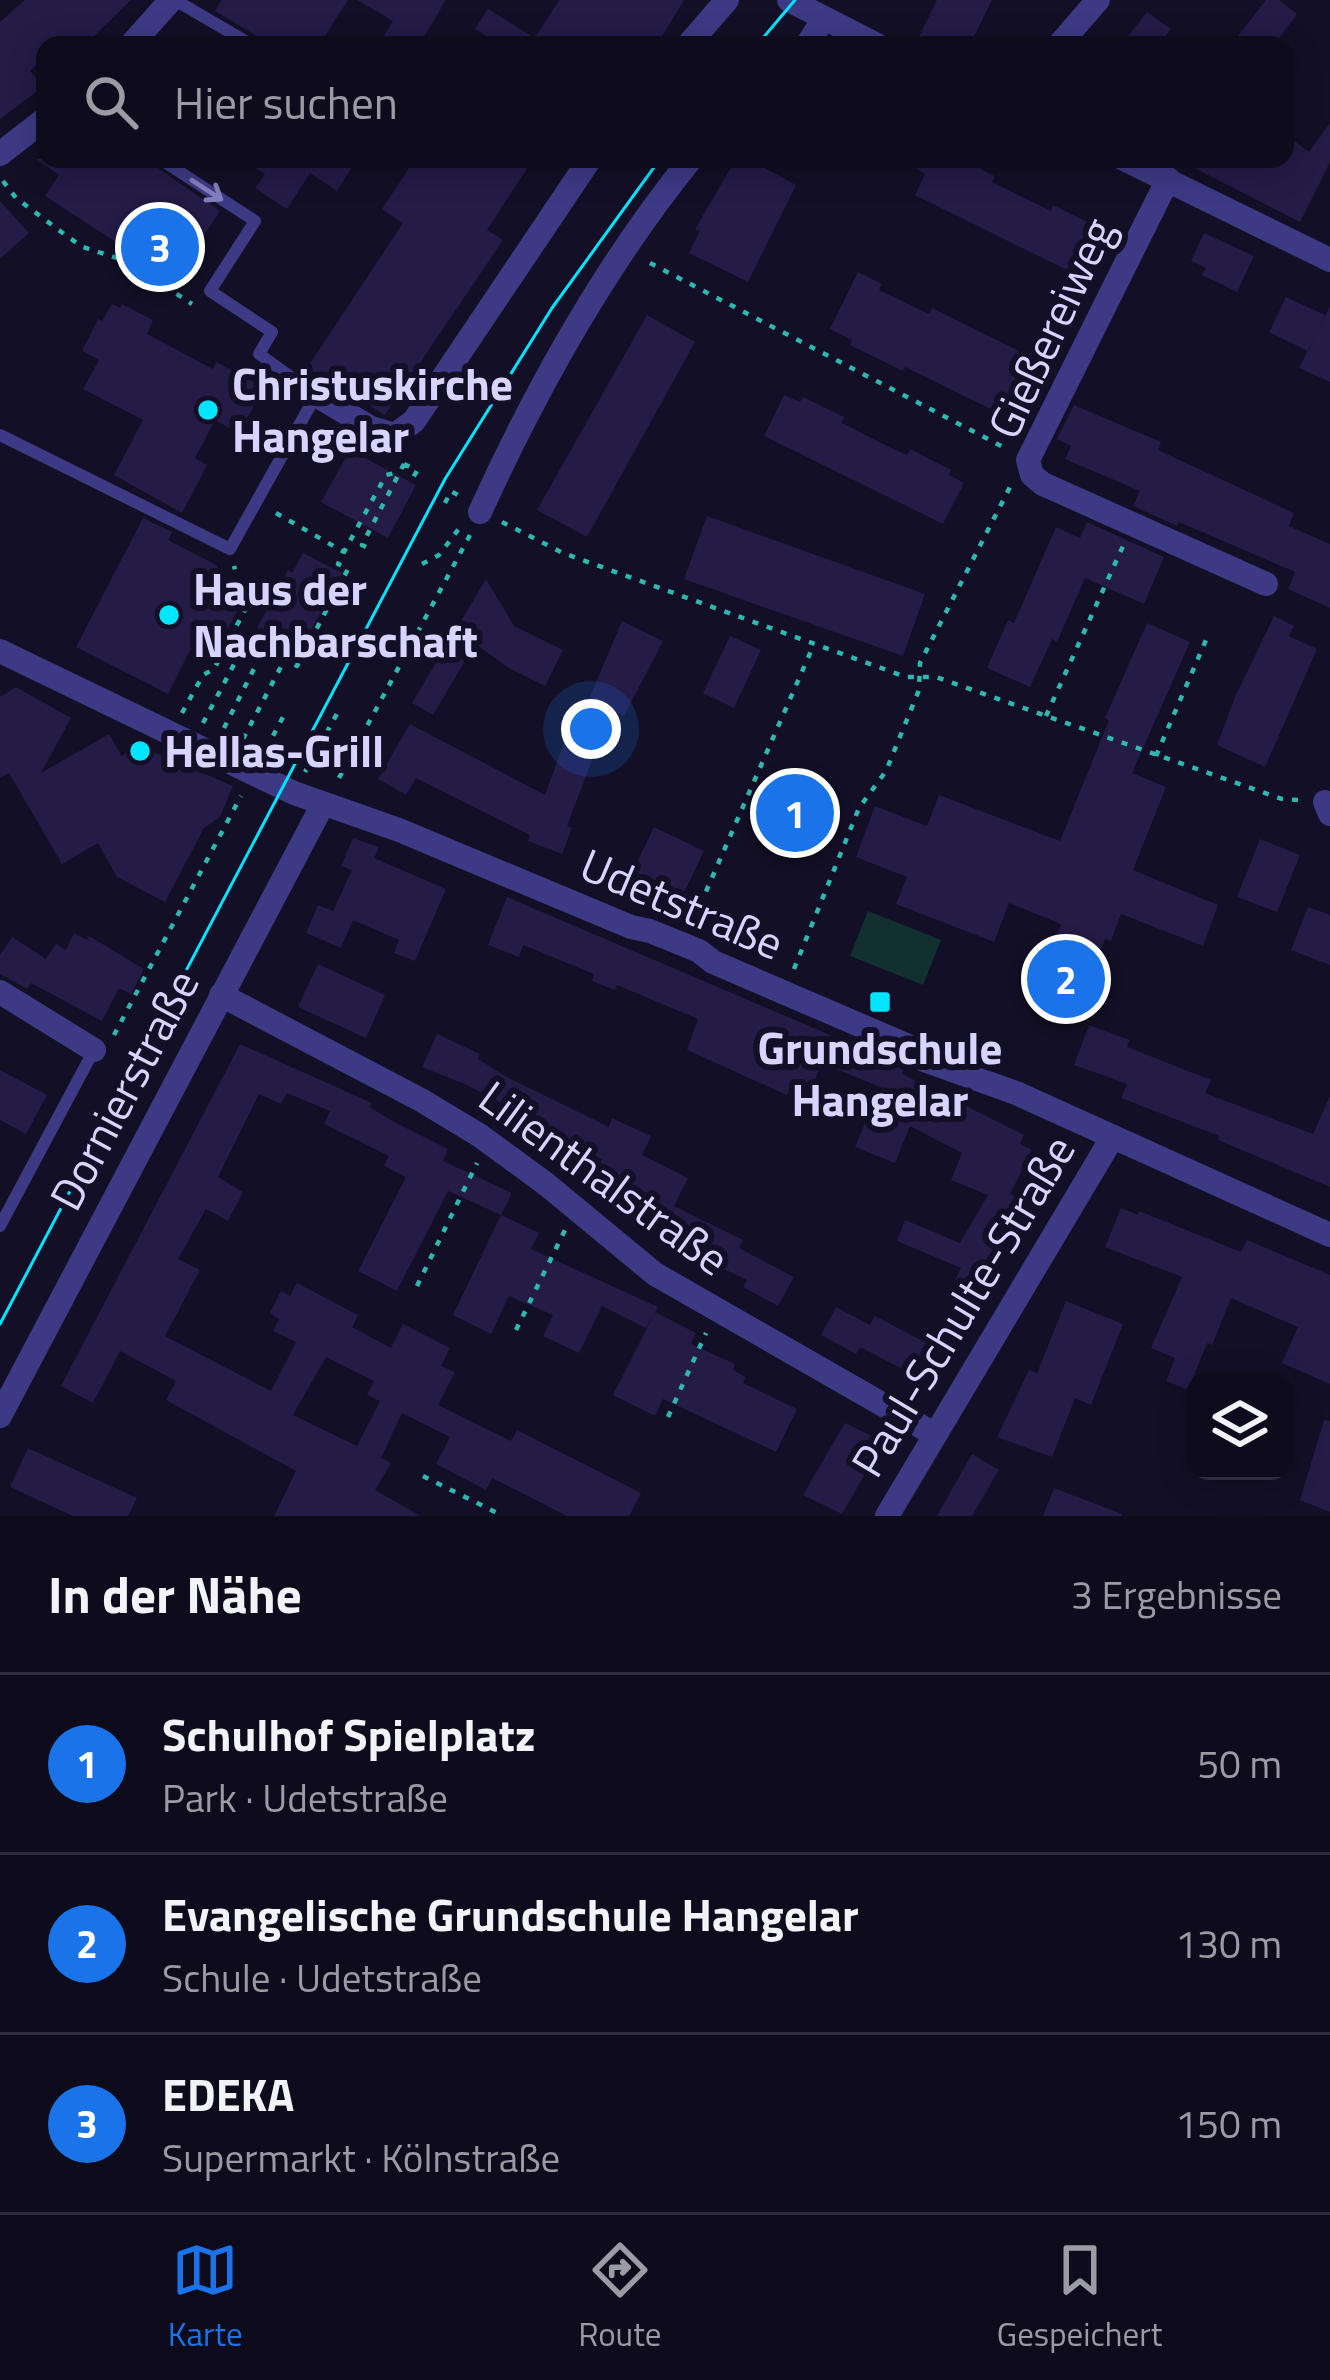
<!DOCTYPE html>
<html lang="de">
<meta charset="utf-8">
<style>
:root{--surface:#0e0b1c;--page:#171425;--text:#f1f3f6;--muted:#9b9ba3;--line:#2e2b3b;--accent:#1a73e8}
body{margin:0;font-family:"Titillium Web",sans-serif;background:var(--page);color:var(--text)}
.controls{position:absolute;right:36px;bottom:36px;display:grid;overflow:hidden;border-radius:24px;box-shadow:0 6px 30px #0003}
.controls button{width:108px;height:108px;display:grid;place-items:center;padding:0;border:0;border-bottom:3px solid var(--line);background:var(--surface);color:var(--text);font:60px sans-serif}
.you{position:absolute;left:591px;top:729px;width:42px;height:42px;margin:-30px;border:9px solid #fff;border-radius:50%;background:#1a73e8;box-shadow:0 0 0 18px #1a73e833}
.badge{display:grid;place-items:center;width:78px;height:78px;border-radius:50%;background:var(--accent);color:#fff;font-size:39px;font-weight:700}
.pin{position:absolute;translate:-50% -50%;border:6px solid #fff;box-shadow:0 3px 12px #0006}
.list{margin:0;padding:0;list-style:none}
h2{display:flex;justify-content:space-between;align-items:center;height:156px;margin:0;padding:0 48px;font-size:51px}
h2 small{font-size:39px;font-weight:400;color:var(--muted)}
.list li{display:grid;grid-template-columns:78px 1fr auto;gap:36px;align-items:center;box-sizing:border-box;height:180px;padding:0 48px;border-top:3px solid var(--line)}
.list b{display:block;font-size:45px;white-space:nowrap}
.list p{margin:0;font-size:39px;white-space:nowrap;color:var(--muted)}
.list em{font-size:39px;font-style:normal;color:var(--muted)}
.icon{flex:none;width:66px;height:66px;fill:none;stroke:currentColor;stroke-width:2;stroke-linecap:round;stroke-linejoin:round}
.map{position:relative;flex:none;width:1330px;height:1516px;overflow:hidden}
.search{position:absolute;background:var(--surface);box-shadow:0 6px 30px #0003;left:36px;right:36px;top:36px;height:132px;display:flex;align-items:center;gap:30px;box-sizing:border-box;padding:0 42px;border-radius:24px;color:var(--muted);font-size:45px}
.sheet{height:696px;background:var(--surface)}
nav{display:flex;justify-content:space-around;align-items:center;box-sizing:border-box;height:168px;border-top:3px solid var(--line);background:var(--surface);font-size:33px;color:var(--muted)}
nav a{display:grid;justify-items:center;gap:6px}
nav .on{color:var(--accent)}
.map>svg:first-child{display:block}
.green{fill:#12302f}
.building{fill:#241b47;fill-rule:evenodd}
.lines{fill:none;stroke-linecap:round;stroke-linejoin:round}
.path{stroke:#2fb8b0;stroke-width:4.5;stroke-dasharray:6 9;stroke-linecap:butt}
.lane{stroke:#3d3a85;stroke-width:12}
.street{stroke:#3d3a85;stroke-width:24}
.tram{stroke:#00e5ff;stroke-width:3}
.oneway{stroke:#837fbc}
.poi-dot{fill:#00e5ff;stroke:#130f26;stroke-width:4.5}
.labels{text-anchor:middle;stroke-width:12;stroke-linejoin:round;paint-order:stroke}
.street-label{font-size:45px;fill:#d9d4ff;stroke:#130f26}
.poi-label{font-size:45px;font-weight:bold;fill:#d9d4ff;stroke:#130f26;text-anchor:start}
</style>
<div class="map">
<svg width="1330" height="1516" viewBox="0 0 1330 1516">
<rect width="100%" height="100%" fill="#130f26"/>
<path class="green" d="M 868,911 L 941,940 L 923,985 L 850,956 Z"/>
<path class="building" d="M 25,0 L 131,0 L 85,45 L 45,45 L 45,57 L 30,71 L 43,87 L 0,119 L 0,22 Z
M 222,0 L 348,0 L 319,45 L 285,45 L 269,35 L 262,45 L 257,36 L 215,11 Z
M 357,0 L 446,0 L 419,45 L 378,45 L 393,21 Z
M 559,0 L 684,0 L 657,45 L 501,45 L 475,29 L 488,9 L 535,38 Z
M 937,0 L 992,0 L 970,45 L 915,45 Z
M 1266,0 L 1279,0 L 1297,14 L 1274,45 L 1231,45 Z
M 1147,12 L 1171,29 L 1158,45 L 1121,45 Z
M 1330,123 L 1330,162 L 1300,222 L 1177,159 L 1285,159 L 1285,134 L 1309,152 Z
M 36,159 L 145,159 L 220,211 L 174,280 L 45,196 L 59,175 Z
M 241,159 L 357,159 L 337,191 L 310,173 L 287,209 L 255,188 L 265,174 Z
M 415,159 L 533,159 L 487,230 L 503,240 L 385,415 L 307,368 L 403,223 L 382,209 Z
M 736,159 L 748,159 L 796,185 L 748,282 L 689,253 L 700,231 L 695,229 Z
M 901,159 L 985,159 L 980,169 L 995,176 L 992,182 L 1051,211 L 1053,205 L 1095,226 L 1092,232 L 1108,239 L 1087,280 L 915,195 L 925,174 Z
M 0,201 L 29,233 L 0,259 Z
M 1204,233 L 1254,256 L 1237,292 L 1202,275 L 1206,268 L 1191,261 Z
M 858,272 L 882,284 L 879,290 L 929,314 L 932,308 L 1041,362 L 1013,420 L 905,367 L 903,371 L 850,345 L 852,340 L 830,329 Z
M 1286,297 L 1325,315 L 1308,351 L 1269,332 Z
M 112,304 L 120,308 L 122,304 L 153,320 L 147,334 L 213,369 L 216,362 L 264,387 L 239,433 L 215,420 L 195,458 L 207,465 L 182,513 L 114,475 L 143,420 L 83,389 L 99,360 L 82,351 L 98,319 L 102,321 Z
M 1330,306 L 1330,382 L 1299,368 Z
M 647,315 L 695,342 L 587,537 L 537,510 Z
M 784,395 L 800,402 L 803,397 L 844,417 L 842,423 L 891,448 L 907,455 L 910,449 L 951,470 L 949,475 L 964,483 L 943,524 L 764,436 Z
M 1074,405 L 1161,442 L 1158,450 L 1294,513 L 1289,526 L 1330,544 L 1330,608 L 1288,589 L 1295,572 L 1179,522 L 1177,526 L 1133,506 L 1140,491 L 1065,459 L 1071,446 L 1057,439 Z
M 350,450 L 416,485 L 388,538 L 321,502 Z
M 707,516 L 925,594 L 903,656 L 684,579 Z
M 143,518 L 172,532 L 168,540 L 218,566 L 205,591 L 238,609 L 211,661 L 190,650 L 168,694 L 76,647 Z
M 1087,522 L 1164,557 L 1144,604 L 1085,578 L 1057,642 L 1052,639 L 1030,687 L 987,668 L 1008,620 L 1014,623 L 1056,527 L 1080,538 Z
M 303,553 L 342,573 L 309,634 L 302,630 L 293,647 L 257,628 L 288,570 L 292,573 Z
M 486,579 L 514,626 L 563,650 L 545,686 L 509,668 L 475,644 L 433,715 L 412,703 Z
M 1274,616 L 1294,626 L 1289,636 L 1317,649 L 1265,767 L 1217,745 L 1235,697 Z
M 622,621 L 663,641 L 624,716 L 589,699 Z
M 1147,623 L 1190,642 L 1132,773 L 1166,787 L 1133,870 L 1218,905 L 1203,946 L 1121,914 L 1111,941 L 1105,939 L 1074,1019 L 1032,1002 L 1061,924 L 1009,903 L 994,942 L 896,904 L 907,877 L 856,857 L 875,806 L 927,826 L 939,795 L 1060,841 L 1109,720 L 1105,718 Z
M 730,636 L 761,650 L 734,708 L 703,693 Z
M 16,687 L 71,718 L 41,773 L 109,734 L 122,757 L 133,743 L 233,786 L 220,817 L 204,828 L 165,902 L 117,877 L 98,843 L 62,864 L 9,773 L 0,778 L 0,697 Z
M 410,724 L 545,795 L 564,743 L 594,755 L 567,826 L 572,828 L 562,854 L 528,841 L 530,835 L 416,778 L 406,795 L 378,779 Z
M 654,827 L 704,851 L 679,903 L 629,879 Z
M 353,838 L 379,847 L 374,858 L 446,889 L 415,961 L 394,953 L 399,940 L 353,920 L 341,948 L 306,933 L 318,905 L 333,911 L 352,870 L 341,866 Z
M 1260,839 L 1300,855 L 1277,912 L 1237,897 Z
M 507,897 L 905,1067 L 902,1074 L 1024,1135 L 1020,1144 L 1032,1150 L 1010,1194 L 1018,1198 L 1011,1210 L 1022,1216 L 980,1290 L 978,1293 L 955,1280 L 961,1268 L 897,1241 L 905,1220 L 960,1243 L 988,1195 L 951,1180 L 962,1153 L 910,1126 L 895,1163 L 855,1147 L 880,1087 L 822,1063 L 812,1087 L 794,1079 L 787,1095 L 687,1050 L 698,1019 L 617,985 L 615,990 L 592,981 L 594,974 L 523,945 L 519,957 L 488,945 Z
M 1308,907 L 1330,915 L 1330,965 L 1291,950 Z
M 74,933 L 87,940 L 89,936 L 144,969 L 131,994 L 119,988 L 102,1021 L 31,983 L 27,989 L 0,974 L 0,955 L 12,937 L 46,959 L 56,944 L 66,950 Z
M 318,964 L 385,995 L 366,1038 L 298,1007 Z
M 1089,1025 L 1130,1040 L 1127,1047 L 1211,1080 L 1205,1093 L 1313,1134 L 1330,1096 L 1330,1187 L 1218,1140 L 1219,1136 L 1121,1098 L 1127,1084 L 1074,1065 Z
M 437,1034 L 480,1054 L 478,1059 L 507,1077 L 609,1127 L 612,1118 L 651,1136 L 642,1155 L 688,1178 L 674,1206 L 743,1240 L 739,1248 L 794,1277 L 778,1306 L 743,1287 L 747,1280 L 675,1246 L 682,1232 L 651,1208 L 591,1179 L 602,1159 L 526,1125 L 529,1118 L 467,1085 L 422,1067 Z
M 240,1044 L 372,1103 L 370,1107 L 392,1121 L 448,1149 L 443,1161 L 512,1193 L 501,1215 L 539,1233 L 531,1249 L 658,1307 L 646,1328 L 602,1306 L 579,1353 L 543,1336 L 553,1315 L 509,1296 L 491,1334 L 453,1315 L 501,1215 L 448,1191 L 397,1291 L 358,1271 L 406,1177 L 384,1166 L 389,1156 L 324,1124 L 330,1111 L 287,1093 L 281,1104 L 259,1094 L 218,1177 L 243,1192 L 228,1221 L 206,1209 L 178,1259 L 200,1270 L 165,1336 L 271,1391 L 296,1342 L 273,1331 L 279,1319 L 270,1313 L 281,1291 L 290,1296 L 297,1283 L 358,1315 L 352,1327 L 391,1348 L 403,1324 L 450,1348 L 441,1366 L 455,1372 L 438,1405 L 511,1441 L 517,1430 L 641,1493 L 629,1516 L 567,1516 L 492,1478 L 486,1490 L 436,1464 L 450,1437 L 402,1413 L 381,1458 L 391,1463 L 375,1490 L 421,1516 L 274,1516 L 296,1471 L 166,1400 L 176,1381 L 120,1351 L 93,1403 L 61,1386 ZM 326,1357 L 374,1381 L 367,1395 L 380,1401 L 357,1446 L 293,1415 Z
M 0,1070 L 47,1095 L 26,1134 L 0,1120 Z
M 1121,1208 L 1138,1215 L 1139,1211 L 1241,1252 L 1247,1240 L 1330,1275 L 1330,1384 L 1282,1363 L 1298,1327 L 1231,1298 L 1212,1345 L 1207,1343 L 1188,1390 L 1166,1381 L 1175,1358 L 1151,1348 L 1182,1277 L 1105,1247 Z
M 1066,1301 L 1123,1324 L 1091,1405 L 1075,1398 L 1052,1457 L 997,1437 L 1029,1370 L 1037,1373 Z
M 836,1307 L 870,1325 L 875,1316 L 936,1348 L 920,1378 L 860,1347 L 856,1354 L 821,1335 Z
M 655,1312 L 696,1333 L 691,1344 L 735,1364 L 733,1370 L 746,1377 L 743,1383 L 797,1409 L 776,1452 L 663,1399 L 655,1416 L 613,1395 Z
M 1324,1420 L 1330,1421 L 1330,1512 L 1300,1500 Z
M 845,1423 L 884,1442 L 842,1514 L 803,1495 Z
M 28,1448 L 137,1498 L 128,1516 L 73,1516 L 10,1487 Z
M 972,1454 L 999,1470 L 972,1516 L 937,1516 Z
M 1054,1488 L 1122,1514 L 1122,1516 L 1043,1516 Z"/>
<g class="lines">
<path class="path" d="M 3,181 L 16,198 L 68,237 L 83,247 L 126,261 L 192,304
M 650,263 L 1007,449
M 404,464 L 417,471 L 411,481
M 445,503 L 451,491 L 461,497
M 276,513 L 344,552
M 502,522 L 563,553 L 906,677 L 936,677 L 1282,799 L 1298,800
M 366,547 L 362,545 L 404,464 L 402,457
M 422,564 L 439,555 L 461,526
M 182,713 L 203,675 L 214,669 L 246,608 L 234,566
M 1046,716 L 1123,546
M 203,723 L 248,638 L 297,666 L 348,569 L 338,564 L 344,552 L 386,475 L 400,472
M 224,728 L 265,647
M 243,739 L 285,659
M 266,749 L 283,717
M 1156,756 L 1209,633
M 305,772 L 339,710
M 339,778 L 470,535
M 694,919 L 814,644
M 794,969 L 859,808 L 886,771 L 919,690 L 920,663 L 1011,485
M 114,1035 L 241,796
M 417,1286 L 477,1163
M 516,1330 L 565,1230
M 668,1417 L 706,1333
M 423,1476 L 503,1516"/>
<path class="lane" d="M 175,0 L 252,45
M 0,435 L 230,549 L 316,395 L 259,354 L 272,332 L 210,291 L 255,221 L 160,159
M 0,1226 L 94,1050"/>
<path class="street" d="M 789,0 L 877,45
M 131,45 L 171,0
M 688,45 L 727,0
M 807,45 L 823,20
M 1059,45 L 1098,0
M 0,154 L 45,119
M 1124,159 L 1330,260
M 1168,179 L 1028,460 L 1032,475 L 1043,484 L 1266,584
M 316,395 L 371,428 L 395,435 L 414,421 L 590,159
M 480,512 C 536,389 606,264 691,159
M 0,651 L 294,793 L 399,830 L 631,927 L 650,931 L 699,951 L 713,962 L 906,1045 L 924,1060 L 1016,1093 L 1330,1235
M 1325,802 L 1330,814
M 0,992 L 94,1050
M 221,995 L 421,1100 L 479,1135 L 546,1184 L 655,1274 L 934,1434
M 0,1416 L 323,804
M 887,1516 L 1112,1138"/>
<path class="tram" d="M 757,45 L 795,0
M 0,1324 L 445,479 L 552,308 L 660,159"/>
</g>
<defs><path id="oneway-shaft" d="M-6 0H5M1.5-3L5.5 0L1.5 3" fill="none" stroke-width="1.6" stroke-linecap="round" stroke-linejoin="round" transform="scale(3)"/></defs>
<use class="oneway" href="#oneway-shaft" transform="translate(207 190) rotate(33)"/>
<g class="poi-dot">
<circle cx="208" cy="410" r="12"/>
<circle cx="169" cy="615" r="12"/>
<circle cx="140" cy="751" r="12"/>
<rect x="868" y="990" width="24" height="24" rx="6"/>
</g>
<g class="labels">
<g class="street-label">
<text transform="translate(1051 328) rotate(-65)" y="16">Gießereiweg</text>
<text transform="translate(682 904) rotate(23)" y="16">Udetstraße</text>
<text transform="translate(124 1090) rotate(-62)" y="16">Dornierstraße</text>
<text transform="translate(604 1178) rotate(36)" y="16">Lilienthalstraße</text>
<text transform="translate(963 1306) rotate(-59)" y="16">Paul-Schulte-Straße</text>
</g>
<g class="poi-label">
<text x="232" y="400">Christuskirche<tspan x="232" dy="52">Hangelar</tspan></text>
<text x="193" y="605">Haus der<tspan x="193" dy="52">Nachbarschaft</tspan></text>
<text x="164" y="767">Hellas-Grill</text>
<text x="880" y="1064" text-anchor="middle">Grundschule<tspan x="880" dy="52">Hangelar</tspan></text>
</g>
</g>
</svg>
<div class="controls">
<button><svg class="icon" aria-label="layers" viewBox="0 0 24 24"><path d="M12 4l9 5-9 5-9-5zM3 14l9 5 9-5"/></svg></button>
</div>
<div class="you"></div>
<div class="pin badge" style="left:795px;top:813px">1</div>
<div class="pin badge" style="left:1066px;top:979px">2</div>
<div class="pin badge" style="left:160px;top:247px">3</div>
<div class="search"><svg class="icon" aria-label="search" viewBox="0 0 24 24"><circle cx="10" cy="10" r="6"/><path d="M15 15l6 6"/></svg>Hier suchen</div>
</div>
<section class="sheet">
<h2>In der Nähe<small>3 Ergebnisse</small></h2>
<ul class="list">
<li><span class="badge">1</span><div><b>Schulhof Spielplatz</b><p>Park · Udetstraße</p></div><em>50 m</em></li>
<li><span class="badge">2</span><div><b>Evangelische Grundschule Hangelar</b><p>Schule · Udetstraße</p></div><em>130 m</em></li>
<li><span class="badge">3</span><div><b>EDEKA</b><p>Supermarkt · Kölnstraße</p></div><em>150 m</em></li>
</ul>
</section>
<nav>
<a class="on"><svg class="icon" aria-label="map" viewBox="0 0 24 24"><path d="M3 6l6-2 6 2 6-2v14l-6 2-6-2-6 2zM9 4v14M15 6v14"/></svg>Karte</a>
<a><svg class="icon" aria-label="directions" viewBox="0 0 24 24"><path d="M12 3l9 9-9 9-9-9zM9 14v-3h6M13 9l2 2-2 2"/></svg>Route</a>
<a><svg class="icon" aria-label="saved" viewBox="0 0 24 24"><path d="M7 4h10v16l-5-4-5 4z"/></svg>Gespeichert</a>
</nav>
